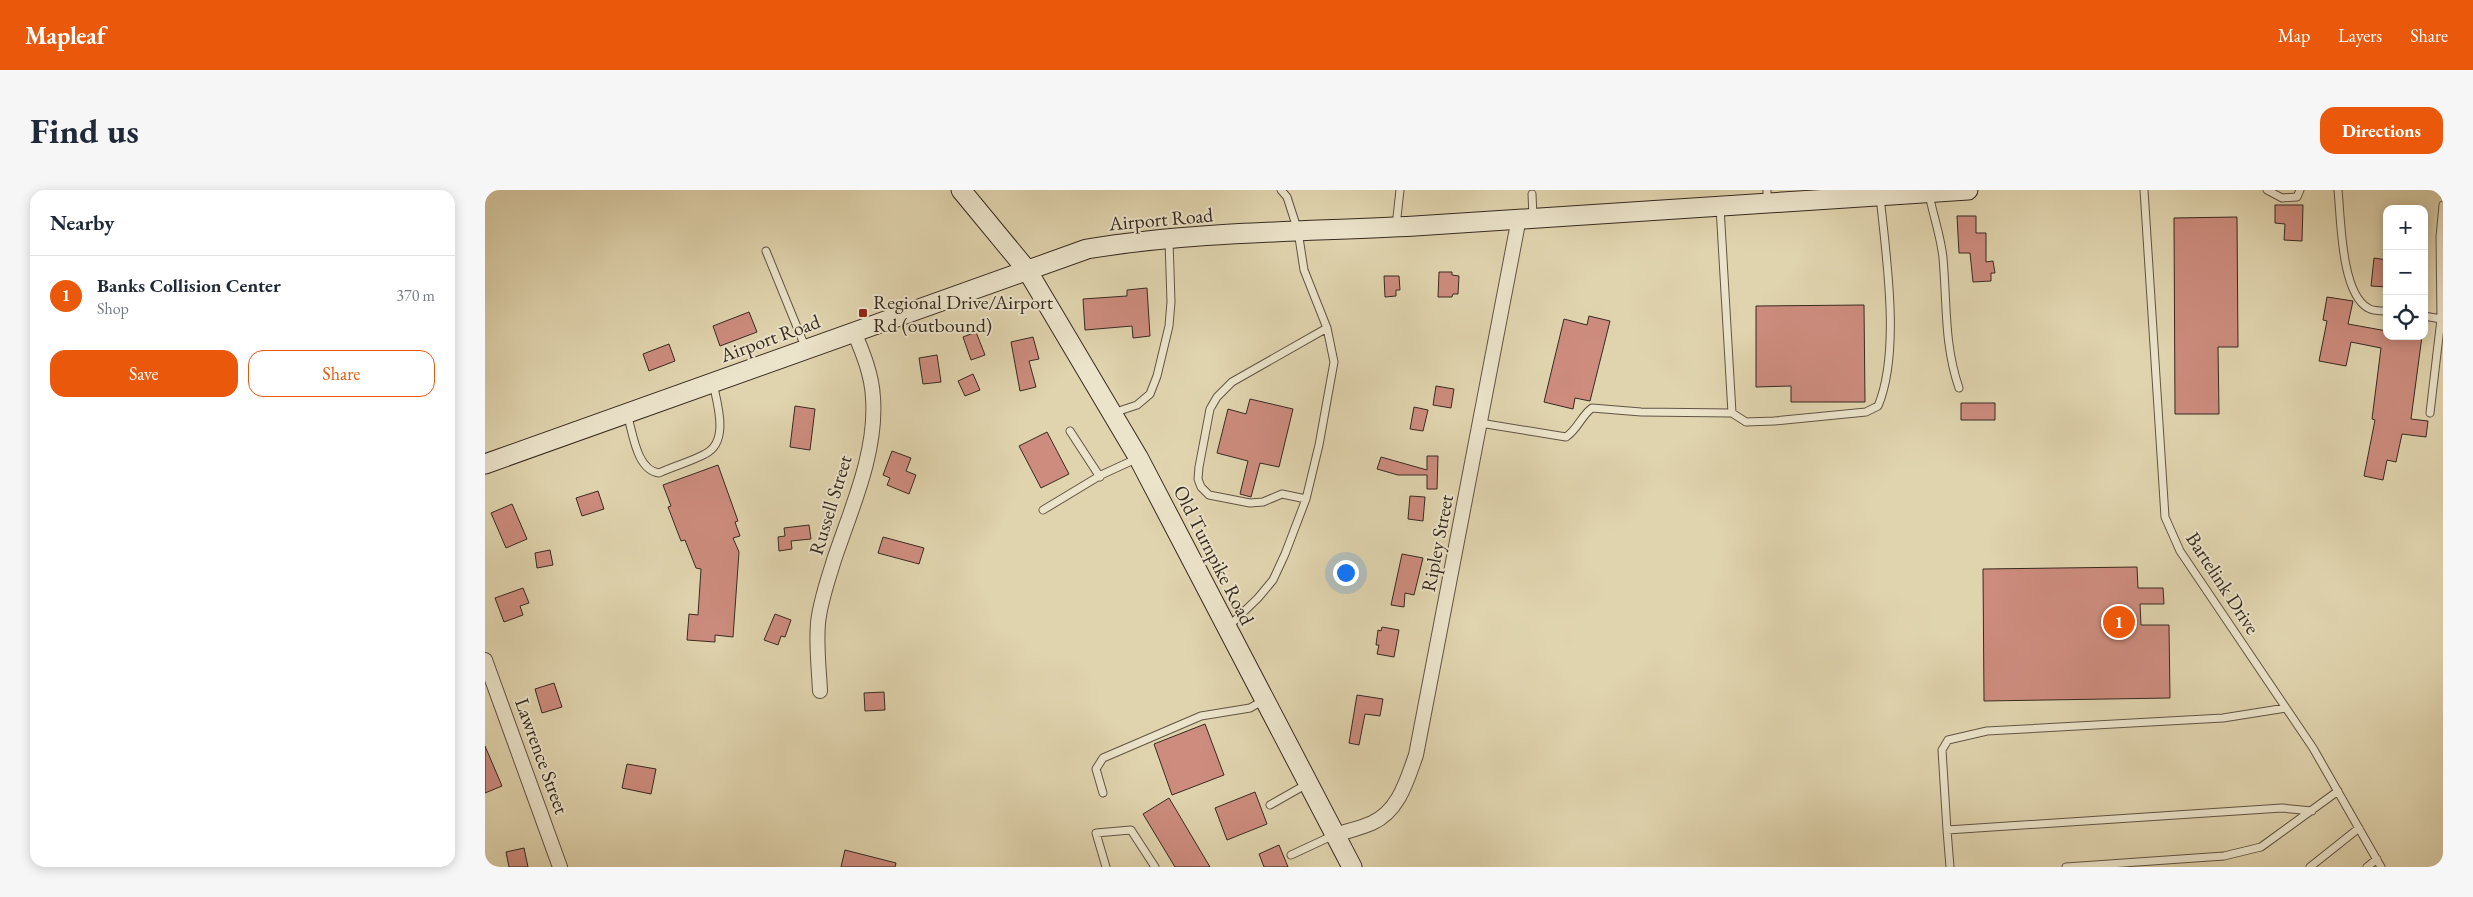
<!DOCTYPE html>
<meta charset="utf-8">
<style>
:root{--surface:#fff;--page:#f6f6f7;--text:#1f2937;--muted:#747a83;--line:#e0e1e3;--accent:#ea580c}
body{margin:0;font-family:"EB Garamond",serif;background:var(--page);color:var(--text)}
.controls{position:absolute;right:15px;top:15px;display:grid;overflow:hidden;border-radius:10px;box-shadow:0 2px 12px #0003}
.controls button{width:45px;height:45px;display:grid;place-items:center;padding:0;border:0;border-bottom:1px solid var(--line);background:var(--surface);color:var(--text);font:25px sans-serif}
.you{position:absolute;left:860px;top:382px;width:18px;height:18px;margin:-12px;border:4px solid #fff;border-radius:50%;background:#1a73e8;box-shadow:0 0 0 8px #1a73e833}
.badge{display:grid;place-items:center;width:32px;height:32px;border-radius:50%;background:var(--accent);color:#fff;font-size:16px;font-weight:700}
.pin{position:absolute;translate:-50% -50%;border:2px solid #fff;box-shadow:0 1px 5px #0006}
.list{margin:0;padding:0;list-style:none}
h2{display:flex;justify-content:space-between;align-items:center;height:65px;margin:0;padding:0 20px;font-size:21px}
h2 small{font-size:16px;font-weight:400;color:var(--muted)}
.list li{display:grid;grid-template-columns:32px 1fr auto;gap:15px;align-items:center;box-sizing:border-box;height:80px;padding:0 20px;border-top:1px solid var(--line)}
.list b{display:block;font-size:19px;white-space:nowrap}
.list p{margin:0;font-size:16px;white-space:nowrap;color:var(--muted)}
.list em{font-size:16px;font-style:normal;color:var(--muted)}
.actions{display:flex;gap:10px;padding:15px 20px}
.actions a{flex:1;padding:11px 0;border:1px solid var(--accent);border-radius:15px;text-align:center;font-size:18px;color:var(--accent)}
.actions .main{background:var(--accent);color:#fff}
.icon{flex:none;width:28px;height:28px;fill:none;stroke:currentColor;stroke-width:2;stroke-linecap:round;stroke-linejoin:round}
.map{position:relative;flex:none;width:1958px;height:677px;overflow:hidden;border-radius:15px}
header{display:flex;align-items:center;gap:30px;box-sizing:border-box;height:70px;padding:0 25px;background:var(--accent);color:#fff}
header strong{font-size:24px}
nav{display:flex;gap:28px;margin-inline-start:auto;font-size:18px}
.intro{display:flex;align-items:center;justify-content:space-between;box-sizing:border-box;height:120px;padding:0 30px}
h1{margin:0;font-size:35px}
.button{padding:12px 22px;border-radius:15px;background:var(--accent);color:#fff;font-size:18px;font-weight:700}
main{display:flex;gap:30px;padding:0 30px}
aside{flex:1;background:var(--surface);border-radius:15px;box-shadow:0 2px 12px #0003}
.map>svg:first-child{display:block}
.building{fill:#cd8c7e;stroke:#372a20}
.lines{fill:none;stroke-linecap:round;stroke-linejoin:round}
.lane-casing{stroke:#615444;stroke-width:9}
.street-casing{stroke:#615444;stroke-width:16}
.secondary-casing{stroke:#372a20;stroke-width:21}
.lane{stroke:#ebe3ca;stroke-width:7}
.street{stroke:#ebe3ca;stroke-width:14}
.secondary{stroke:#ebe3ca;stroke-width:19}
.poi-dot{fill:#8f2418;stroke:#ebe3ca;stroke-width:2}
.labels{text-anchor:middle;stroke-width:4;stroke-linejoin:round;paint-order:stroke}
.street-label{font-size:20px;fill:#372a20;stroke:#ebe3ca}
.poi-label{font-size:20px;fill:#372a20;stroke:#ebe3ca;text-anchor:start}
</style>
<header>
<strong>Mapleaf</strong>
<nav><a>Map</a><a>Layers</a><a>Share</a></nav>
</header>
<div class="intro"><h1>Find us</h1><a class="button">Directions</a></div>
<main>
<aside>
<h2>Nearby<small></small></h2>
<ul class="list">
<li><span class="badge">1</span><div><b>Banks Collision Center</b><p>Shop</p></div><em>370 m</em></li>
</ul>
<div class="actions"><a class="main">Save</a><a>Share</a></div>
</aside>
<div class="map">
<svg width="1958" height="677" viewBox="0 0 1958 677">
<rect width="100%" height="100%" fill="#e0d4ae"/>
<filter id="stains"><feTurbulence type="fractalNoise" baseFrequency=".004" numOctaves="4"/><feColorMatrix values="0 0 0 0 .2 0 0 0 0 .09 0 0 0 0 .02 0 0 0 .5 -.17"/></filter>
<radialGradient id="worn" r=".72"><stop offset=".6" stop-color="#630" stop-opacity="0"/><stop offset="1" stop-color="#630" stop-opacity=".3"/></radialGradient>
<path class="building" d="M 1790,15 L 1818,15 L 1817,51 L 1799,50 L 1800,34 L 1790,33 Z
M 1472,26 L 1491,26 L 1491,43 L 1501,43 L 1501,72 L 1508,71 L 1510,83 L 1506,83 L 1506,91 L 1488,92 L 1485,63 L 1474,63 Z
M 1752,27 L 1753,157 L 1733,157 L 1734,224 L 1690,224 L 1689,28 Z
M 1889,68 L 1902,70 L 1902,97 L 1886,96 Z
M 954,82 L 967,82 L 967,85 L 974,86 L 973,104 L 968,104 L 967,107 L 953,107 Z
M 899,86 L 914,86 L 915,100 L 911,100 L 911,106 L 900,107 Z
M 662,98 L 665,146 L 648,148 L 647,136 L 600,140 L 598,109 L 642,106 L 642,100 Z
M 1842,107 L 1868,111 L 1863,134 L 1902,141 L 1902,146 L 1937,146 L 1926,229 L 1943,231 L 1941,247 L 1917,244 L 1911,272 L 1902,270 L 1898,290 L 1879,286 L 1890,230 L 1887,229 L 1896,158 L 1866,152 L 1861,176 L 1834,171 L 1842,131 L 1838,130 Z
M 1379,115 L 1380,212 L 1306,212 L 1306,196 L 1271,197 L 1271,116 Z
M 264,122 L 272,142 L 235,156 L 228,136 Z
M 1104,126 L 1125,131 L 1105,211 L 1090,208 L 1088,219 L 1059,212 L 1079,129 L 1102,135 Z
M 491,142 L 500,165 L 486,170 L 478,147 Z
M 548,147 L 554,169 L 544,171 L 551,197 L 535,201 L 526,152 Z
M 184,154 L 190,171 L 164,181 L 158,164 Z
M 452,165 L 456,192 L 438,194 L 434,168 Z
M 488,184 L 495,200 L 480,206 L 473,191 Z
M 951,196 L 969,199 L 966,218 L 948,215 Z
M 765,209 L 808,219 L 794,277 L 775,273 L 766,307 L 755,304 L 763,271 L 732,263 L 743,219 L 761,224 Z
M 1476,213 L 1510,213 L 1510,230 L 1476,230 Z
M 310,216 L 330,219 L 325,260 L 305,257 Z
M 929,217 L 943,220 L 938,241 L 925,239 Z
M 562,242 L 584,284 L 556,298 L 534,256 Z
M 407,261 L 426,268 L 421,281 L 431,285 L 424,304 L 402,295 L 405,288 L 398,285 Z
M 942,266 L 953,266 L 952,299 L 942,299 L 942,285 L 913,285 L 892,279 L 896,267 L 942,280 Z
M 233,275 L 253,331 L 250,332 L 255,346 L 248,348 L 254,362 L 248,447 L 230,445 L 230,452 L 202,450 L 204,424 L 213,425 L 216,379 L 211,378 L 200,350 L 196,351 L 183,317 L 186,316 L 178,295 Z
M 113,301 L 119,319 L 97,326 L 91,308 Z
M 925,306 L 940,307 L 938,331 L 923,329 Z
M 27,314 L 42,349 L 21,358 L 6,323 Z
M 324,335 L 326,349 L 306,351 L 307,359 L 294,361 L 293,347 L 300,346 L 299,338 Z
M 398,347 L 439,358 L 434,374 L 393,363 Z
M 65,360 L 68,375 L 52,378 L 50,363 Z
M 917,364 L 938,368 L 929,405 L 920,403 L 919,417 L 906,415 Z
M 1652,377 L 1653,398 L 1678,398 L 1679,414 L 1655,414 L 1656,435 L 1684,435 L 1685,508 L 1499,511 L 1498,379 Z
M 38,398 L 44,413 L 35,416 L 38,425 L 19,432 L 10,408 Z
M 290,424 L 306,430 L 300,447 L 296,446 L 293,455 L 279,450 Z
M 897,437 L 914,440 L 909,467 L 892,464 L 894,455 L 891,455 L 893,440 L 896,441 Z
M 69,493 L 77,517 L 57,523 L 50,499 Z
M 399,502 L 400,520 L 380,521 L 379,503 Z
M 872,505 L 898,509 L 895,526 L 880,524 L 874,555 L 864,553 Z
M 720,534 L 739,585 L 687,605 L 669,554 Z
M 0,556 L 17,596 L 0,603 Z
M 142,574 L 171,579 L 166,604 L 137,598 Z
M 770,602 L 782,634 L 742,650 L 730,618 Z
M 684,608 L 725,677 L 690,677 L 658,624 Z
M 794,655 L 803,677 L 779,677 L 774,664 Z
M 39,658 L 43,677 L 24,677 L 21,662 Z
M 360,660 L 411,673 L 410,677 L 356,677 Z"/>
<g class="lines">
<g class="lane-casing">
<path id="lane" d="M 1282,0 L 1282,12
M 1659,0 L 1680,327 L 1695,361 L 1828,558 L 1896,677
M 1782,0 L 1797,8 L 1812,7 L 1815,0
M 1853,0 C 1856,29 1856,103 1883,118 C 1887,121 1896,121 1902,121
M 1047,4 L 1048,27
M 1444,4 C 1448,25 1456,47 1458,68 C 1462,112 1459,155 1474,198
M 1235,17 L 1247,223 L 1261,232 L 1289,231 L 1381,222 L 1393,216 C 1416,161 1401,66 1395,6
M 911,36 L 915,0
M 281,61 L 321,159
M 1939,126 L 1956,129 L 1955,47 L 1958,15
M 628,223 L 652,215 L 665,204 L 672,186 L 684,136 L 686,112 L 684,50
M 1945,223 L 1956,129
M 142,224 C 148,242 151,280 174,283 C 189,276 205,272 220,264 C 245,252 232,213 228,193
M 995,233 L 1081,247 C 1093,239 1096,226 1107,218 L 1156,222 L 1247,223
M 585,241 L 615,287
M 821,309 L 797,304 L 778,312 L 765,313 L 724,305 L 716,297 L 713,289 L 714,277 L 725,219 L 732,207 L 747,192 L 842,138
M 558,320 L 616,285 L 653,268
M 744,436 L 773,408 L 788,390 L 800,364 L 821,309 L 834,255 L 849,172 L 842,138 L 819,80 L 813,41 L 802,7 L 796,0
M 618,603 L 611,579 L 618,568 L 716,526 L 765,518 L 779,510
M 785,615 L 822,594
M 1462,640 L 1457,560 L 1463,550 L 1502,541 L 1738,528 L 1801,518
M 806,665 L 849,645
M 621,677 L 611,643 L 646,640 L 670,677
M 1465,677 L 1462,640 L 1797,618 L 1827,621
M 1581,677 L 1739,666 L 1776,657 L 1853,601
M 1825,677 L 1874,638
M 1882,677 L 1892,669"/>
</g>
<g class="street-casing">
<path id="street" d="M 0,470 L 75,677
M 335,501 C 334,479 331,456 333,433 C 335,412 343,390 349,370 C 366,319 392,263 388,208 C 387,185 378,163 369,142
M 850,645 C 862,641 876,638 887,633 C 914,621 922,590 931,565 L 1034,28"/>
</g>
<g class="secondary-casing">
<path id="secondary" d="M 476,0 L 542,80 L 653,267 L 867,677
M 0,274 L 602,59 C 710,41 821,42 930,36 C 1114,25 1298,13 1483,0"/>
</g>
<use href="#lane" class="lane"/>
<use href="#street" class="street"/>
<use href="#secondary" class="secondary"/>
</g>
<rect class="poi-dot" x="373" y="118" width="10" height="10" rx="2.5"/>
<g class="labels">
<g class="street-label">
<text transform="translate(676 29) rotate(-5)" y="7">Airport Road</text>
<text transform="translate(285 148) rotate(-20)" y="7">Airport Road</text>
<text transform="translate(345 315) rotate(-73)" y="7">Russell Street</text>
<text transform="translate(952 353) rotate(-79)" y="7">Ripley Street</text>
<text transform="translate(729 365) rotate(63)" y="7">Old Turnpike Road</text>
<text transform="translate(1738 393) rotate(57)" y="7">Bartelink Drive</text>
<text transform="translate(57 566) rotate(70)" y="7">Lawrence Street</text>
</g>
<g class="poi-label">
<text x="388" y="119">Regional Drive/Airport<tspan x="388" dy="23">Rd (outbound)</tspan></text>
</g>
</g>
<rect width="100%" height="100%" filter="url(#stains)"/>
<rect width="100%" height="100%" fill="url(#worn)"/>
</svg>
<div class="controls">
<button>+</button>
<button>−</button>
<button><svg class="icon" aria-label="locate" viewBox="0 0 24 24"><circle cx="12" cy="12" r="6"/><path d="M12 2v4M12 18v4M2 12h4M18 12h4"/></svg></button>
</div>
<div class="you"></div>
<div class="pin badge" style="left:1634px;top:432px">1</div>
</div>
</main>
